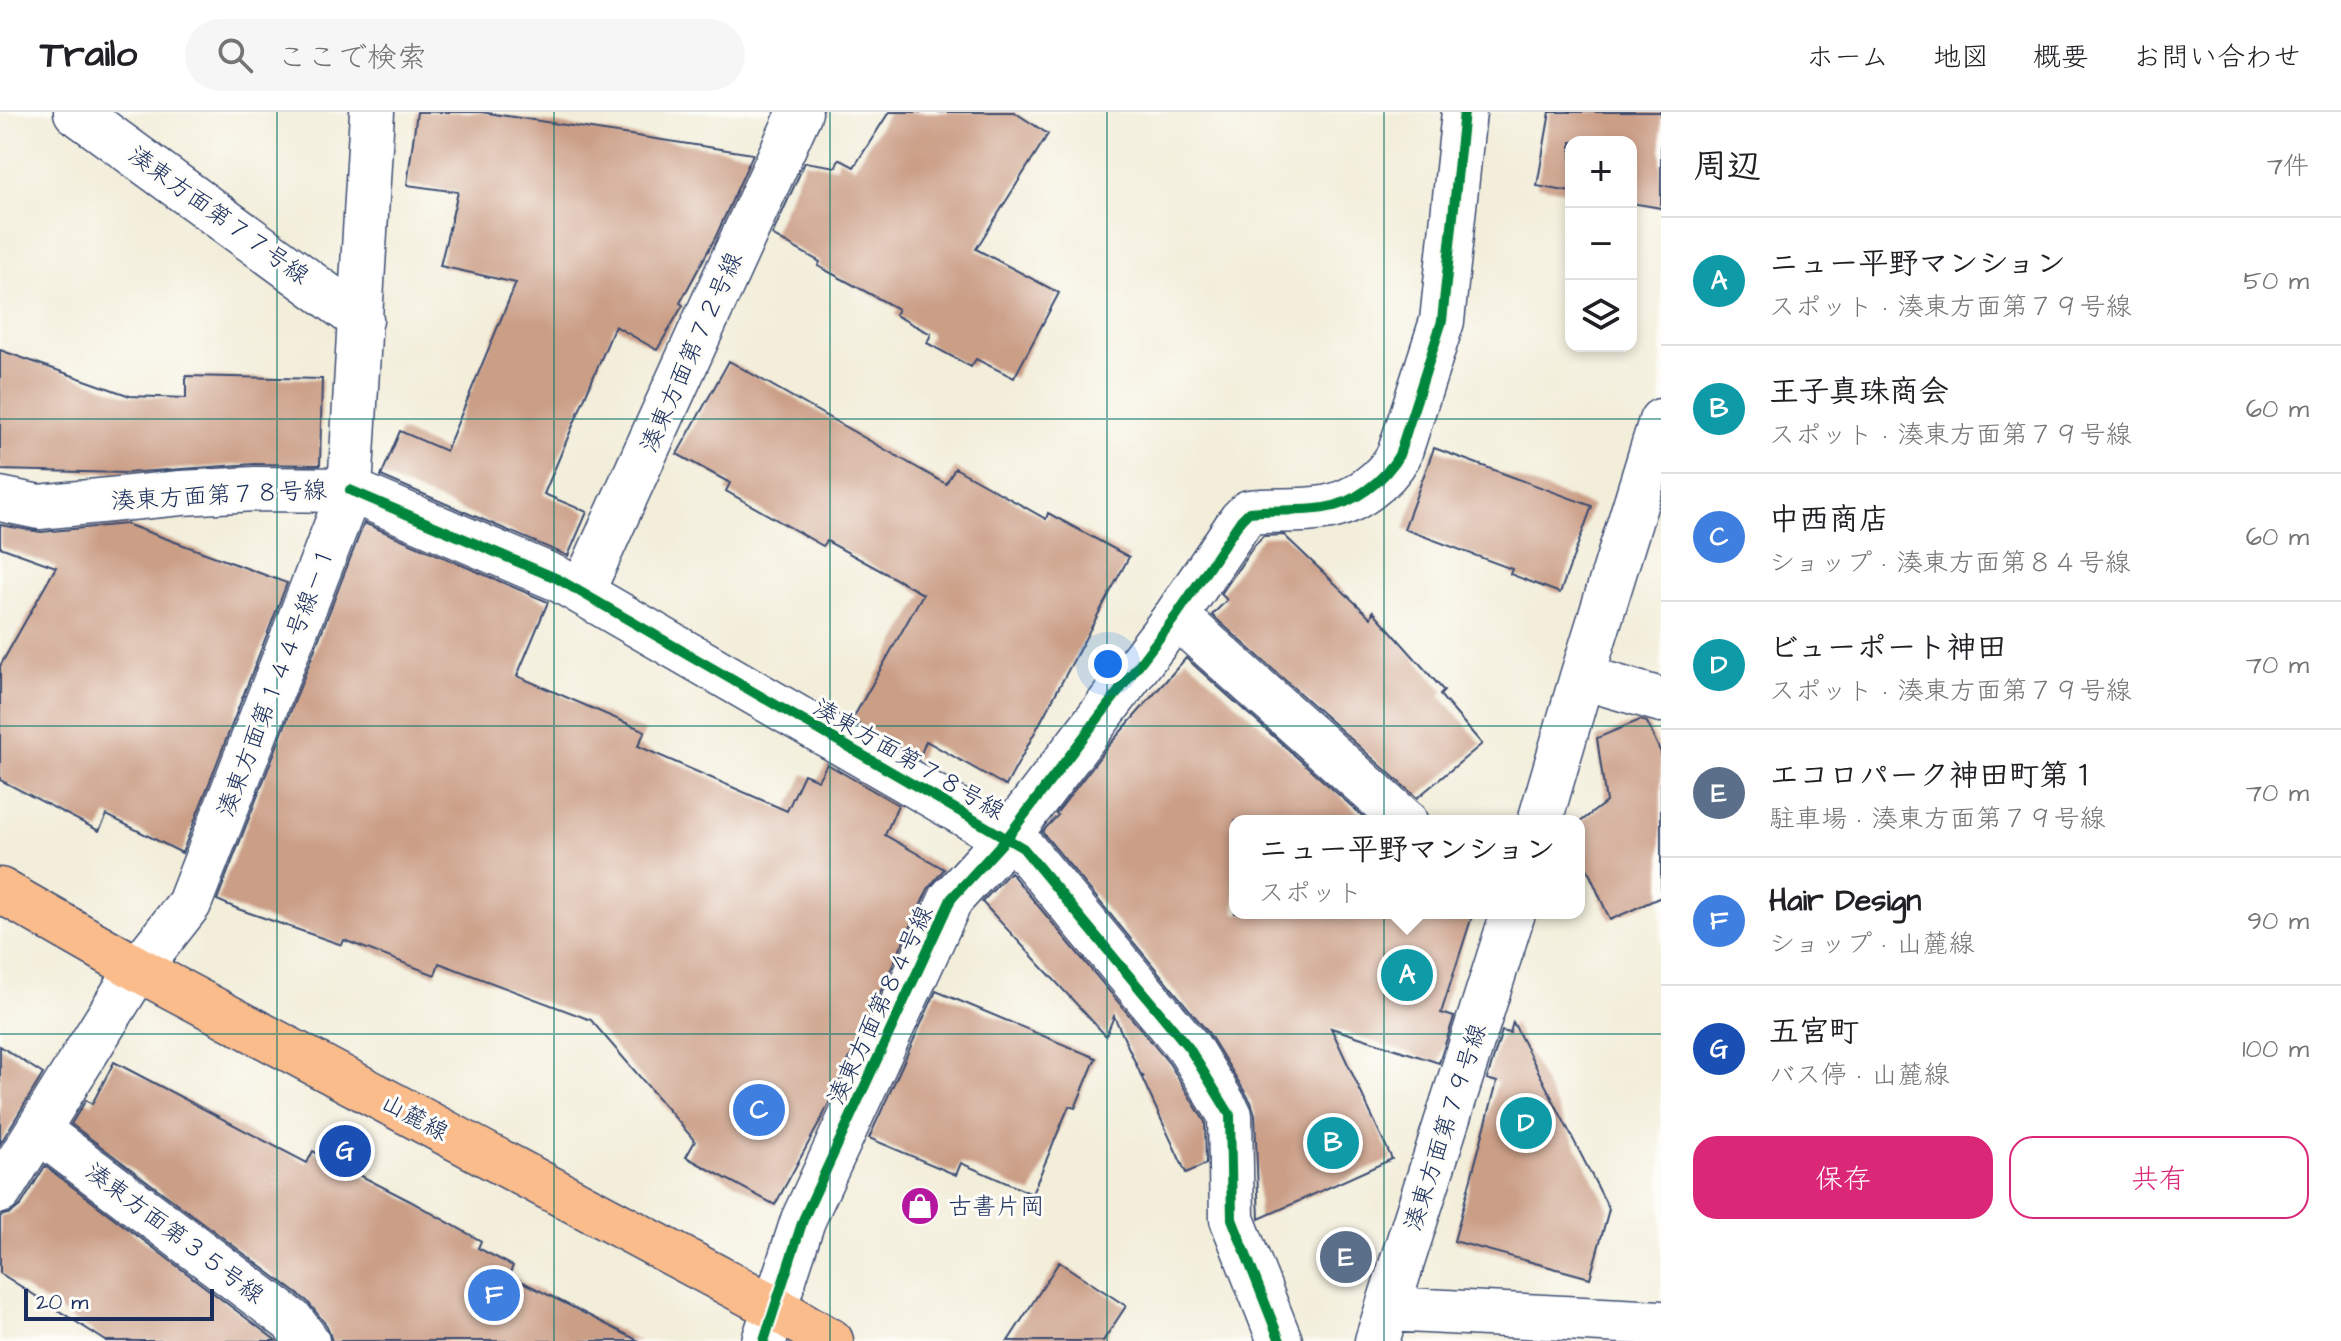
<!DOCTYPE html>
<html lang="ja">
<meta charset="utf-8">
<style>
:root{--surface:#fff;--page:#f6f6f6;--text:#202124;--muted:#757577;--line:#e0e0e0;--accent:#db2777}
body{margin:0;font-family:"Architects Daughter","Klee One",sans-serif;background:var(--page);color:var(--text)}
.controls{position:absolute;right:24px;top:24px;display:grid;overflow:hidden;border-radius:16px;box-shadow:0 4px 12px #0003}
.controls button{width:72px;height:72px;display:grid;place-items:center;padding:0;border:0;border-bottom:2px solid var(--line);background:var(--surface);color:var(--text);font:40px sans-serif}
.scale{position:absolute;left:24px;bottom:20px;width:190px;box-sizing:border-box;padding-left:8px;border:4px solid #1b2f5e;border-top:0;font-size:22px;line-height:28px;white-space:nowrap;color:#1b2f5e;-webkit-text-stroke:6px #fdfcf7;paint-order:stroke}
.you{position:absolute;left:1108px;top:552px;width:28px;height:28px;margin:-20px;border:6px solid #fff;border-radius:50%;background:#1a73e8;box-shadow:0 0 0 12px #1a73e833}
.badge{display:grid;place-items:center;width:52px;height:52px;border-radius:50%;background:var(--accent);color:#fff;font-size:26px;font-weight:700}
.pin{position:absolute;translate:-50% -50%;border:4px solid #fff;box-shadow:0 2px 8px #0006}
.popup{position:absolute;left:1229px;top:703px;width:356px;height:104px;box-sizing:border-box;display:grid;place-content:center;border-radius:16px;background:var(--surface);filter:drop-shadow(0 2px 6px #0005);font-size:26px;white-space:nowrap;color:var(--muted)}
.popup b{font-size:30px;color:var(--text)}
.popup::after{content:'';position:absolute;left:50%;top:100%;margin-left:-16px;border:16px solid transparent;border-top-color:var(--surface)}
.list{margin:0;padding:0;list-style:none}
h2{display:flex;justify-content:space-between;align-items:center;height:104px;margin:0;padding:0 32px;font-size:34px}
h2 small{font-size:26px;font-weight:400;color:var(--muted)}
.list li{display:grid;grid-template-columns:52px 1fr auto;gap:24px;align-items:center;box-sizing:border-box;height:128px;padding:0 32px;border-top:2px solid var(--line)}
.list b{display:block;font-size:30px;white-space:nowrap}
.list p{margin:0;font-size:26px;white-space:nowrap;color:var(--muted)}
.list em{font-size:26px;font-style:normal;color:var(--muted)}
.actions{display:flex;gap:16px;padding:24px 32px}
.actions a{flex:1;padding:18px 0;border:2px solid var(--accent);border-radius:24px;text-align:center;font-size:28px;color:var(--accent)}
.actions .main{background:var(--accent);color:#fff}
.icon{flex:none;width:44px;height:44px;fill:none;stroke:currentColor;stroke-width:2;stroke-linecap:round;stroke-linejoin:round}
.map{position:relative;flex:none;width:1661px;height:1229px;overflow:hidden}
header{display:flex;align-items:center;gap:48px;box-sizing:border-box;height:112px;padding:0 40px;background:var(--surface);border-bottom:2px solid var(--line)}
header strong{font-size:38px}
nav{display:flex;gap:44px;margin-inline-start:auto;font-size:28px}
.search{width:560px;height:72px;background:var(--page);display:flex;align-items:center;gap:20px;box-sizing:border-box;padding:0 28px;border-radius:44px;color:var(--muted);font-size:30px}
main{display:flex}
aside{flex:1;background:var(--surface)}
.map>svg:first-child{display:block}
.building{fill:#cb9e86}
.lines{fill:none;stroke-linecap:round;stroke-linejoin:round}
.minor-casing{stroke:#3b4c71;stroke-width:47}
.major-casing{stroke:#3b4c71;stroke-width:47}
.minor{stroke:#fff;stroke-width:44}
.major{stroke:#fabc8b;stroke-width:44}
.cycleway-casing{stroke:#fdfcf7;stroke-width:15}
.cycleway{stroke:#00873e;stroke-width:10}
.grid{fill:none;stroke:#0f766e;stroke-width:2;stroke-opacity:0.55}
.labels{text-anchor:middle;stroke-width:6;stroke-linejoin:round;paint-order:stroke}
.street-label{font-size:24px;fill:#1b2f5e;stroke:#fdfcf7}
.poi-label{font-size:24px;fill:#1b2f5e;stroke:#fdfcf7;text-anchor:start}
</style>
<header>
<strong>Trailo</strong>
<div class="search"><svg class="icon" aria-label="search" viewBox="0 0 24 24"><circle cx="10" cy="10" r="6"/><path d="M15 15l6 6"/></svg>ここで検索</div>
<nav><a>ホーム</a><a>地図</a><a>概要</a><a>お問い合わせ</a></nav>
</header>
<main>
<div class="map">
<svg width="1661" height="1229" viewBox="0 0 1661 1229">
<rect width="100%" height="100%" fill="#fdfcf7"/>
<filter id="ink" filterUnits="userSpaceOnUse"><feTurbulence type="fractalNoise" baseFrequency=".0125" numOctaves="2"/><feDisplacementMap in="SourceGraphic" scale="16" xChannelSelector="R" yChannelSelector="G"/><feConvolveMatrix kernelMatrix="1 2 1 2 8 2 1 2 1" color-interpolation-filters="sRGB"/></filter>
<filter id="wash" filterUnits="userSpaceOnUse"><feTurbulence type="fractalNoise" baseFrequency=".006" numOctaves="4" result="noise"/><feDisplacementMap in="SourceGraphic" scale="32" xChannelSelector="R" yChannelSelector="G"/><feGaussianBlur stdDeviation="1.8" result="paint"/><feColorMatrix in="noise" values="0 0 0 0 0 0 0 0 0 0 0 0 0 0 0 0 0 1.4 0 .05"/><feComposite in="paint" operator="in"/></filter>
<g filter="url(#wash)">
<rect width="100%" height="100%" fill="#f3eeda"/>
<g id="blocks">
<path class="building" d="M 417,0 L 481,0 L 753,42 L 716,124 L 680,191 L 683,193 L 657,238 L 615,214 L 544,382 L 587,400 L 568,444 L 381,364 L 400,319 L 446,339 L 516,171 L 440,154 L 458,80 L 407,73 Z
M 889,0 L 1014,0 L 1048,22 L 976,137 L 1059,181 L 1014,266 L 976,247 L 971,255 L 927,231 L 931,222 L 895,203 L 898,197 L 818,154 L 820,150 L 772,123 L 805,50 L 836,55 L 839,47 L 854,55 Z
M 1550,0 L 1661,0 L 1661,96 L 1631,91 L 1631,30 L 1571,30 L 1571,80 L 1537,74 Z
M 0,238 L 130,284 L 186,286 L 186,264 L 322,267 L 320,353 L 254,352 L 125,361 L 0,358 Z
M 729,249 L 946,372 L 955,356 L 1046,407 L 1048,401 L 1129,445 L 1006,674 L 926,629 L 919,647 L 852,608 L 923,482 L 827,429 L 823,434 L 726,379 L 730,371 L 677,342 Z
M 1434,336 L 1592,394 L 1560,481 L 1510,462 L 1512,457 L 1404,417 Z
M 364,411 L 548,490 L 517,564 L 645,619 L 638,634 L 787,699 L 804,662 L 818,668 L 827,652 L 898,693 L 885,723 L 944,757 L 928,777 L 822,1006 L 775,1093 L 686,1045 L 695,1029 L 591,908 L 439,851 L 435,863 L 344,828 L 342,833 L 238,797 L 217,788 Z
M 126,412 L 287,471 L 182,741 L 107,703 L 99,719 L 0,668 L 0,554 L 56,455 L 0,435 L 0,413 L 41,420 Z
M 1284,423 L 1371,506 L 1373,499 L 1444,579 L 1440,583 L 1482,632 L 1417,686 L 1212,503 L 1227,488 L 1221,482 L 1254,434 L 1263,424 Z
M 1186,546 L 1368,709 L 1235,709 L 1235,801 L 1473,801 L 1441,901 L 1454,905 L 1439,951 L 1331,916 L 1392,1047 L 1259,1107 L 1255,1003 L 1251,990 L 1208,920 L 1042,720 L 1058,703 L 1056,702 L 1109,633 Z
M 1640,608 L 1647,610 L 1661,641 L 1661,785 L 1610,808 L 1579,738 L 1579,711 L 1606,690 L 1597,626 Z
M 1010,760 L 1169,951 L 1205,1010 L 1206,1052 L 1186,1061 L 1141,964 L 1144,965 L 1140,961 L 1114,904 L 1106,924 L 982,790 Z
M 936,879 L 1096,946 L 1075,996 L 1069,994 L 1032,1082 L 961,1051 L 956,1063 L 869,1026 Z
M 1513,910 L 1609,1097 L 1590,1166 L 1454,1129 L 1497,970 L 1487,967 L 1502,919 L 1510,921 Z
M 0,934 L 43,962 L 0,1032 Z
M 114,950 L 307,1051 L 313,1039 L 410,1089 L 481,1129 L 478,1136 L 513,1154 L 509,1163 L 639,1229 L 332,1229 L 327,1214 L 307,1189 L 71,1012 L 86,988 L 92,992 Z
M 45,1054 L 274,1227 L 276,1229 L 106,1229 L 0,1161 L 0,1104 L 11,1101 L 21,1093 Z
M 1059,1150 L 1126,1194 L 1103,1229 L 1008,1229 Z"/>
</g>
</g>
<g filter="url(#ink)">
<use href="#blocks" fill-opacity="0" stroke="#3b4c71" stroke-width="2"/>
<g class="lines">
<g class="minor-casing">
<path id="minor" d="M 76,0 L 361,208
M 0,387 L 39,395 L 181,381 L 255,377 L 350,378 L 558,467 L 1023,736 L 1189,936 L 1230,1003 L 1232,1107 L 1280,1229
M 582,480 L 800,0
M 1176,504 L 1405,709
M 1582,565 L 1661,588
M 1540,709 L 1582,565 L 1661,309
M 38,1018 L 292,1209 L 307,1229
M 0,1079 L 138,857 L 189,792 L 350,378 L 372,0
M 1387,1197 L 1661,1211
M 764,1229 L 803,1108 L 951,787 L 1006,727 L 1176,504 L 1241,408 L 1249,400 C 1274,397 1299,400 1324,396 C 1354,392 1385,368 1399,343 L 1442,209 L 1464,0
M 1377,1229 L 1513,801"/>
</g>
<g class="major-casing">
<path id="major" d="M 0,778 L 138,857 L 775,1196 L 831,1229"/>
</g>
<use href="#minor" class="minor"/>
<use href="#major" class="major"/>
<g class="cycleway-casing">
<path id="cycleway" d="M 350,378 L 558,467 L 1023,736 L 1189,936 L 1230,1003 L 1232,1107 L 1280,1229
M 764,1229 L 803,1108 L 951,787 L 1006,727 L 1176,504 L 1241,408 L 1249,400 C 1274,397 1299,400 1324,396 C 1354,392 1385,368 1399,343 L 1442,209 L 1464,0"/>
</g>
<use href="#cycleway" class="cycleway"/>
</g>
</g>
<path class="grid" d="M 277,0 L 277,1229M 554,0 L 554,1229M 830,0 L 830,1229M 1107,0 L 1107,1229M 1384,0 L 1384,1229M 0,307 L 1661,307M 0,614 L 1661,614M 0,922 L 1661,922"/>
<defs>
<g id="shop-disc" transform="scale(2)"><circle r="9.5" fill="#b5179e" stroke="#fdfcf7"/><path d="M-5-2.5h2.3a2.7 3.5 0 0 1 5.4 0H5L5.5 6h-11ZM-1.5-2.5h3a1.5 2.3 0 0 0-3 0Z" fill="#fff"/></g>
</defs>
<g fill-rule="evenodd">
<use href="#shop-disc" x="920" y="1094"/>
</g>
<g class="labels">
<g class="street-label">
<text transform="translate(219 103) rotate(36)" y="8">湊東方面第７７号線</text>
<text transform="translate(691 240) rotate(-66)" y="8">湊東方面第７２号線</text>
<text transform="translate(219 383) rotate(-3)" y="8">湊東方面第７８号線</text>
<text transform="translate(276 569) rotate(-69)" y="8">湊東方面第１４４号線－１</text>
<text transform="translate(909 647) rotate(30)" y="8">湊東方面第７８号線</text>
<text transform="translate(880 893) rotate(-65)" y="8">湊東方面第８４号線</text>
<text transform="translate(415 1005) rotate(28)" y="8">山麓線</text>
<text transform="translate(1445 1015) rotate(-72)" y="8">湊東方面第７９号線</text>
<text transform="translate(175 1121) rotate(37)" y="8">湊東方面第３５号線</text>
</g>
<g class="poi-label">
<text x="948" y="1102">古書片岡</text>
</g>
</g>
</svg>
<div class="controls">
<button>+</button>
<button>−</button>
<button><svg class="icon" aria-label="layers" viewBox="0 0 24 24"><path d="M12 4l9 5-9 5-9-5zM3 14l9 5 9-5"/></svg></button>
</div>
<div class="scale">20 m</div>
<div class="you"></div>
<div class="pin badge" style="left:1407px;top:863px;background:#0f9aa8">A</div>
<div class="popup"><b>ニュー平野マンション</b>スポット</div>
<div class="pin badge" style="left:1333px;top:1031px;background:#0f9aa8">B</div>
<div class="pin badge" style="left:759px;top:998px;background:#3f7fe0">C</div>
<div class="pin badge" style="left:1526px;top:1011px;background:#0f9aa8">D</div>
<div class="pin badge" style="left:1346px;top:1145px;background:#5c6f8a">E</div>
<div class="pin badge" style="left:494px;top:1183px;background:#3f7fe0">F</div>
<div class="pin badge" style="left:345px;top:1039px;background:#1a4fb4">G</div>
</div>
<aside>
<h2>周辺<small>7件</small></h2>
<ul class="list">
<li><span class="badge" style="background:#0f9aa8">A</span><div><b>ニュー平野マンション</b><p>スポット · 湊東方面第７９号線</p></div><em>50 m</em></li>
<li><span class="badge" style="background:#0f9aa8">B</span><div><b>王子真珠商会</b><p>スポット · 湊東方面第７９号線</p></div><em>60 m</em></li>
<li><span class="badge" style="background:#3f7fe0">C</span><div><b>中西商店</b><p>ショップ · 湊東方面第８４号線</p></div><em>60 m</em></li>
<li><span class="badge" style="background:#0f9aa8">D</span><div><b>ビューポート神田</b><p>スポット · 湊東方面第７９号線</p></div><em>70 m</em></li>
<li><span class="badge" style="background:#5c6f8a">E</span><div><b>エコロパーク神田町第１</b><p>駐車場 · 湊東方面第７９号線</p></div><em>70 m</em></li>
<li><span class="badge" style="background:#3f7fe0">F</span><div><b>Hair Design</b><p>ショップ · 山麓線</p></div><em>90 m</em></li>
<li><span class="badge" style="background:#1a4fb4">G</span><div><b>五宮町</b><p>バス停 · 山麓線</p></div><em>100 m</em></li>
</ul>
<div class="actions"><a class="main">保存</a><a>共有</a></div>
</aside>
</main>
